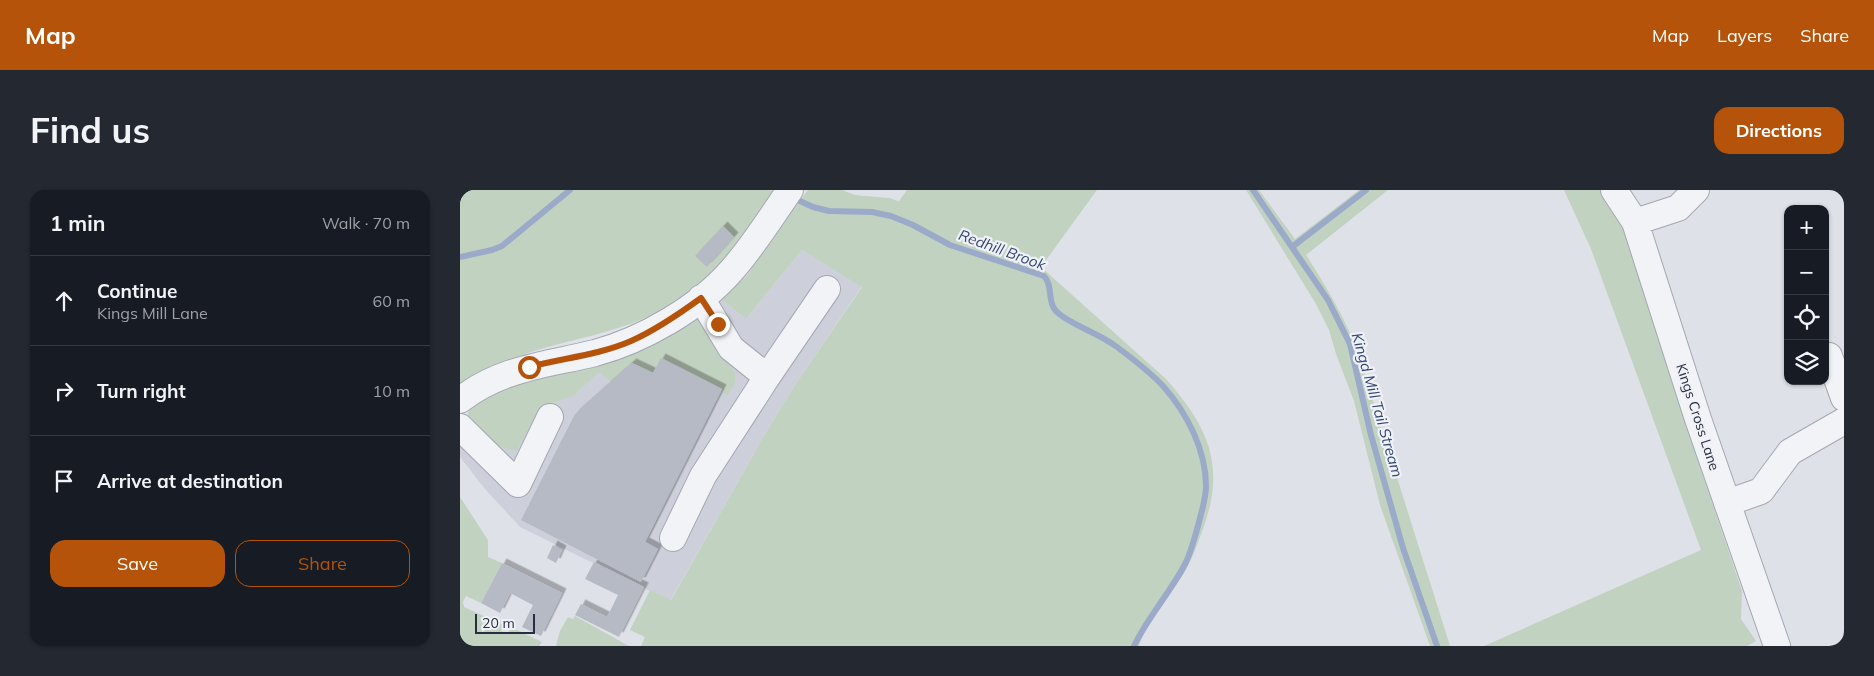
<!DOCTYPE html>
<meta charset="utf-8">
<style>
:root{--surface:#171b24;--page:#242831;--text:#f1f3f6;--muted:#9ea1a6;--line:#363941;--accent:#b45309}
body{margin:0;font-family:Mulish,sans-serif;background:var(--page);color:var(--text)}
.controls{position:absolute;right:15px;top:15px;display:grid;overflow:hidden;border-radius:10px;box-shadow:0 1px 4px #0004}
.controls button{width:45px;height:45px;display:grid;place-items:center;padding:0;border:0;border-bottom:1px solid var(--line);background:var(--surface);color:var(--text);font:25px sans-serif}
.scale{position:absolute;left:15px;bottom:12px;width:60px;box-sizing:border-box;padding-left:5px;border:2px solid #282d3f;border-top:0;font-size:14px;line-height:18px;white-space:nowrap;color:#282d3f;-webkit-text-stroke:4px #eff1f6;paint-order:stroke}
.stop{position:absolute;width:15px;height:15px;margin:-11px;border:4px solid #b45309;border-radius:50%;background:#fff}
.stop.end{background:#b45309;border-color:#fff;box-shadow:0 1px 5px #0008}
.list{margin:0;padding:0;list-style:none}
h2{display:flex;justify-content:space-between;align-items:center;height:65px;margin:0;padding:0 20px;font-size:21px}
h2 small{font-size:16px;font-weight:400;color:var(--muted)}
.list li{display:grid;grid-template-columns:32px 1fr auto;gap:15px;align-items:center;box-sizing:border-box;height:90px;padding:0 20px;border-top:1px solid var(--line)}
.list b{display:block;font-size:19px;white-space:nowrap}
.list p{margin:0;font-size:16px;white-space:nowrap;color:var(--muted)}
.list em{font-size:16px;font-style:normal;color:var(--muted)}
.actions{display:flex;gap:10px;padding:15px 20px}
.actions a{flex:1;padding:11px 0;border:1px solid var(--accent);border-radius:15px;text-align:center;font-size:18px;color:var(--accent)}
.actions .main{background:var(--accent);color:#fff}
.icon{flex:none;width:28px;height:28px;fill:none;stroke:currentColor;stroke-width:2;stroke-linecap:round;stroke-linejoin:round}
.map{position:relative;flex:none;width:1384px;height:456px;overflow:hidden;border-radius:15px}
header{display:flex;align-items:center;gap:30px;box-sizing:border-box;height:70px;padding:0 25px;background:var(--accent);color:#fff}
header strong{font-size:24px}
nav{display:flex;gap:28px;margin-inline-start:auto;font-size:18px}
.intro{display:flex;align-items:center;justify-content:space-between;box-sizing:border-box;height:120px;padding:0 30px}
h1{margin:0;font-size:35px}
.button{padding:12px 22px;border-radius:15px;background:var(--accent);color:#fff;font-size:18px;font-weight:700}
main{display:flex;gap:30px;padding:0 30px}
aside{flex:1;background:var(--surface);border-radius:15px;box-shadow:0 1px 4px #0004}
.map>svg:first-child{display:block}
.built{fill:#cdd0da}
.green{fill:#c2d2c0}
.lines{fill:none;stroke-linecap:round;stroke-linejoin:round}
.stream{stroke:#9aaac8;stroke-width:6}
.building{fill:#b6bac5;filter:url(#shadow)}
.minor-casing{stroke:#a4a7b2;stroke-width:28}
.minor{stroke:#f2f3f7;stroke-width:26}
.route{stroke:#b45309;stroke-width:6}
.labels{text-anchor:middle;stroke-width:4.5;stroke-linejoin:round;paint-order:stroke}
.street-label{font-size:14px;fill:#282d3f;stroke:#eff1f6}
.water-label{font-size:15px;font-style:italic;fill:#334773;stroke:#eff1f6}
</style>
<header>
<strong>Map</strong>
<nav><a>Map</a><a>Layers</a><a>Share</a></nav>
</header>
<div class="intro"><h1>Find us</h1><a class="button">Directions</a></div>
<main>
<aside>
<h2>1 min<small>Walk · 70 m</small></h2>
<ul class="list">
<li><svg class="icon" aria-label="ahead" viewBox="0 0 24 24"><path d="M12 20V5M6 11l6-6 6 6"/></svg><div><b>Continue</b><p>Kings Mill Lane</p></div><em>60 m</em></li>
<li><svg class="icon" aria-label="right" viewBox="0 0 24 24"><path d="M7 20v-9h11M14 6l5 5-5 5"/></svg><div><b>Turn right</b></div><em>10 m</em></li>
<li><svg class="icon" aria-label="arrive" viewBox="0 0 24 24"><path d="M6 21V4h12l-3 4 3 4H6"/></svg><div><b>Arrive at destination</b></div></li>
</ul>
<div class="actions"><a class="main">Save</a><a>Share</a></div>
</aside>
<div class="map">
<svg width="1384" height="456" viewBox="0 0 1384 456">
<defs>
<filter id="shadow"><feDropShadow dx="4.5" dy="-4.5" stdDeviation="0" flood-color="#0004"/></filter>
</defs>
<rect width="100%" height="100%" fill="#dfe1e8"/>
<path class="built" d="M 342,60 L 402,96 L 335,195 L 305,244 L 210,411 L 60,337 L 25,299 L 0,267 L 0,234 L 21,216 L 238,125 L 262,110 L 286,129 Z"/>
<path class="green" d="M 0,0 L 311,0 L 315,2 C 283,47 251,92 202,119 C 161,143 113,148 68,163 C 44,171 22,184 0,196 Z
M 348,0 L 382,0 L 395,5 L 429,8 L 439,11 L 447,0 L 637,0 L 581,77 L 706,189 C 749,238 766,276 743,339 C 737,355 732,370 723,385 C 708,408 687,429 679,456 L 181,456 L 185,447 L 170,440 L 190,400 L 211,410 L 305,244 L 335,195 L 402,97 L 342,60 L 286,129 L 262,110 L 287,85 L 329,24 Z
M 786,0 L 799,0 L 835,49 L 899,0 L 928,0 L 846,65 C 866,96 884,126 897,160 L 990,456 L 970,456 L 920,315 L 894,211 L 876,164 L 869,140 L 856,114 Z
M 1104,0 L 1141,0 L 1166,41 L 1228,241 L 1282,401 L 1281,429 L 1296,451 L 1287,456 L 1024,456 L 1241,360 L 1131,59 Z
M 238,125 L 257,160 L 275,182 L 275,192 L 268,205 L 199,171 L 193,183 L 172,173 L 151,192 L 139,182 L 113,206 L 80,217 L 57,260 C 41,264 18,239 8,227 C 6,216 25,208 33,201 Z
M 0,307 L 28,350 L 28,367 L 42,373 L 21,413 L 6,406 L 3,412 L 4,417 L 44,435 L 41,441 L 48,444 L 51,437 L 82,452 L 79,456 L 0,456 Z
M 115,426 L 169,456 L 96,456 L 100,441 L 108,427 L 113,429 Z"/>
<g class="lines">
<path class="stream" d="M 793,0 L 868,110 L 890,154 L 911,245 L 943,358 L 977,456
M 331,7 L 353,17 L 369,21 L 412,22 L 431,26 L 453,35 L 490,55 L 584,86 C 594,96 586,113 598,123 C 613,136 639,143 657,157 C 673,169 690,182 703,196 C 727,223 746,260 746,296 C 746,309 741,323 738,336 C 734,349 731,364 724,376 C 709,404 688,427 674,456
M 832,57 L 906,0
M 0,67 L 32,60 L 42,56 L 110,0"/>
</g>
<path class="building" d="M 263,36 L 274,47 L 247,77 L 235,66 Z
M 201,168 L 262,199 L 185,352 L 198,359 L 181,392 L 61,330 L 115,224 L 172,173 L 193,183 Z
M 93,355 L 102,360 L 96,373 L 87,368 Z
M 134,372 L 184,397 L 159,447 L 115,425 L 121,414 L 147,427 L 158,405 L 125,389 Z
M 42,373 L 102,403 L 81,446 L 62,437 L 73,415 L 50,403 L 40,423 L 21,413 Z"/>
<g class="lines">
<g class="minor-casing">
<path id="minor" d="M 1154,0 L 1175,32 L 1238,229 L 1317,456
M 1175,32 L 1218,18 L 1236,0
M 241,108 L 271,158 L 307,187
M 1369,166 L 1384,208
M 0,210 C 41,178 86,175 135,163 C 183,150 239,118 272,80 C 294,55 311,27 330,0
M 0,237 L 58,294 L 90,227
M 1267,313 L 1301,301 L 1330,262 L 1384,231
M 213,348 L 243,286 L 307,187 L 367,99"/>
</g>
<use href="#minor" class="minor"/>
</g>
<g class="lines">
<path class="route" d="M 69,177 C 103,168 139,165 171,151 C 196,140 219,124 241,108 L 258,134"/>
</g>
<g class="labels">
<g class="street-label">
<text transform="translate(1238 227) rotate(72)" y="5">Kings Cross Lane</text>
</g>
<g class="water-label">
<text transform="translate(542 60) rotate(20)" y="5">Redhill Brook</text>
<text transform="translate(917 215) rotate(74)" y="5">Kingd Mill Tail Stream</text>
</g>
</g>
</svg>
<div class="controls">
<button>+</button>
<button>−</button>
<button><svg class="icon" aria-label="locate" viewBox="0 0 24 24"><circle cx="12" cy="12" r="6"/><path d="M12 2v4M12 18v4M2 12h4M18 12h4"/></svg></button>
<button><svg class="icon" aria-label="layers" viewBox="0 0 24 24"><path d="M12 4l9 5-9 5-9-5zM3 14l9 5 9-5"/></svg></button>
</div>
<div class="scale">20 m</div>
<div class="stop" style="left:69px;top:177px"></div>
<div class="stop end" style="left:258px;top:134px"></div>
</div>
</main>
